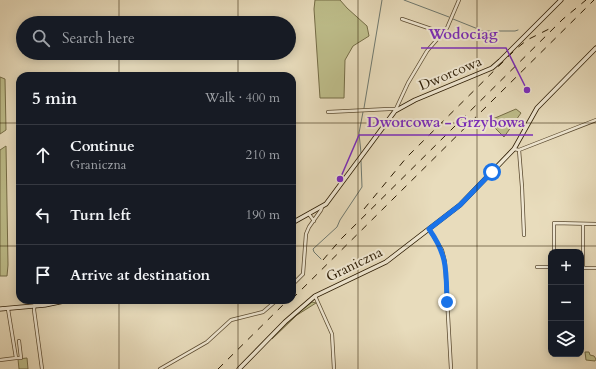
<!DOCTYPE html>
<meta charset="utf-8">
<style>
:root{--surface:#171b24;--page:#20242c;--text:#f1f3f6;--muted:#9ea1a6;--line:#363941}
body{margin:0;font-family:Cardo,serif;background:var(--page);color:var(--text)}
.controls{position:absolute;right:12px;bottom:12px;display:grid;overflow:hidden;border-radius:8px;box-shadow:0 2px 10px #0003}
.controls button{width:36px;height:36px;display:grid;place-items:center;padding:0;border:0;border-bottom:1px solid var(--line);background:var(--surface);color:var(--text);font:20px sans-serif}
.stop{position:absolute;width:12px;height:12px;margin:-9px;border:3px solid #1a73e8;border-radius:50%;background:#fff}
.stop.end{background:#1a73e8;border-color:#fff;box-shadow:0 1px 4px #0008}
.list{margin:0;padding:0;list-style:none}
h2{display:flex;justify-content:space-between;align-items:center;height:52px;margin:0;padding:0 16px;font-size:17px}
h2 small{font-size:13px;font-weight:400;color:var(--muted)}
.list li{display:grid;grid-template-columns:26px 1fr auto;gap:12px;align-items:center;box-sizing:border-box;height:60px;padding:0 16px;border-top:1px solid var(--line)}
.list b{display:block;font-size:15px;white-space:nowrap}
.list p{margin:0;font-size:13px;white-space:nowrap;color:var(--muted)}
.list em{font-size:13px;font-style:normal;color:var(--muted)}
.icon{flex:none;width:22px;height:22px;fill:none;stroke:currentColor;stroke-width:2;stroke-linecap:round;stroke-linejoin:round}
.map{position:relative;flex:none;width:596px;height:369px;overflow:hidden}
.search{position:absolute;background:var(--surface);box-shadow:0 2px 10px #0003;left:16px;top:16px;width:280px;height:44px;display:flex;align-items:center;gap:10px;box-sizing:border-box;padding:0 14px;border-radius:22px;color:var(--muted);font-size:15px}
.panel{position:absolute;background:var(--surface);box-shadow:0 2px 10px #0003;left:16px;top:72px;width:280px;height:232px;border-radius:12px}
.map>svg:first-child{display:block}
.green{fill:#bebe8b;stroke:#746c46}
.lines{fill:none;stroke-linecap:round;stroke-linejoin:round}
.stream{stroke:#6e7970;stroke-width:1}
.street-casing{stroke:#5a4a30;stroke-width:4}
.secondary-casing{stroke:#2a1a02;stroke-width:5}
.street{stroke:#f0e8d3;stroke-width:2.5}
.secondary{stroke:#f0e8d3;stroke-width:3.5}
.rail{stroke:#2a1a02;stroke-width:1;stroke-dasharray:7 7;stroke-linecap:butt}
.route{stroke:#1a73e8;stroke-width:5}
.grid{fill:none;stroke:#2a1a02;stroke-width:1;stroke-opacity:0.55}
.labels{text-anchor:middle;stroke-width:4;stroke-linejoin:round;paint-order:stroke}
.street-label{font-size:14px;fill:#2a1a02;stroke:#f0e8d3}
.leader{fill:none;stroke:#7b2cbf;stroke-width:1.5}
.callout-dot{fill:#7b2cbf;stroke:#f0e8d3;stroke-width:1.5}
.callout-label{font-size:15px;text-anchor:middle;font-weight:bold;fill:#7b2cbf;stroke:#f0e8d3;stroke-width:4;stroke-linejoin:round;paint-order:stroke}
</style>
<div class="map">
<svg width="596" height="369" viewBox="0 0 596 369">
<rect width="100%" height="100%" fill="#e8dcbc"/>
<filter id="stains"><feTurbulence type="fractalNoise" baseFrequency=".005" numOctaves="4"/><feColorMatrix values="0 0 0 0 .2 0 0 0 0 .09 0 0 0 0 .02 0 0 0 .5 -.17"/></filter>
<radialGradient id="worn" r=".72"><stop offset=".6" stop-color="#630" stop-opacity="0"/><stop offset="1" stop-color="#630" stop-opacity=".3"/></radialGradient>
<path class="green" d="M 315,0 L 340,0 L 347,8 L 367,26 L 369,36 L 353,46 L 345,60 L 344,98 L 320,98 L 314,9 Z
M 0,77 L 5,79 L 6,130 L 0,134 Z
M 516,109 L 521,113 L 504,137 L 488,121 Z
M 6,146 L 8,265 L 7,276 L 0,276 L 0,150 Z
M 312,302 L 316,303 L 297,315 L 272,339 L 296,314 Z
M 585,352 L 589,352 L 590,355 L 594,356 L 596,359 L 595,361 L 586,360 Z
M 27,358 L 28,369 L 19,369 L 18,359 Z"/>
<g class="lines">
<path class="stream" d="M 404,0 L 449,17
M 453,19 L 483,31 L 515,31 L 518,30
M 364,108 L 382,0
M 361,153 L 359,133 L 363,112
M 321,259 L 314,252 L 313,249 L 337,227 L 340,220 L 362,187 L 361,161"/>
<g class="street-casing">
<path id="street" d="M 402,19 L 443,33
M 395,111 L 408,83 L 427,51 L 447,28 L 459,0
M 328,112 L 389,109 L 395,109
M 514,149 L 519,150 L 596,120
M 519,150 L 522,187 L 524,235
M 309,214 L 314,221
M 429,229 L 442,250 L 445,262 L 451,369
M 554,252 L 554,223 L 596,224
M 537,267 L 551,267
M 583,268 L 583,224
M 583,268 L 596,268
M 292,285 L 303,274 L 306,234 L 309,227 L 321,210 L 322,207
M 315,296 L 332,334 L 334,369
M 35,300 L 34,310 L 42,369
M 16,358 L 21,358 L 19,341
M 0,360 L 16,358 L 8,309
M 160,369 L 207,342 L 231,320 L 263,312 L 277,300"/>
</g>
<g class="secondary-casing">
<path id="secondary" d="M 292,223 L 326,204 L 395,111 L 415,100 L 492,68 L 500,61 L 561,0
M 0,309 L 45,305 L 69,300
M 239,369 L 285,322 L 315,296 L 386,262 L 460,205 L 514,149 L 537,108 L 596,48"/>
</g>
<use href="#street" class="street"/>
<use href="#secondary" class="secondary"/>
<path class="rail" d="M 364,209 L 407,157 L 516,49 L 527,40 L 551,28
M 323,260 L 341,239 L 563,19 L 586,0
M 292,299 L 594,0
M 218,369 L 288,300"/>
</g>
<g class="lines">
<path class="route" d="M 447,302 C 446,271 448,256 429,229 L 460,205 L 492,172"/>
</g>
<path class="grid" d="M 119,0 L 119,23M 238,0 L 238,23M 358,0 L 358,369M 477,0 L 477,369M 119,53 L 119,76M 238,53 L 238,76M 0,123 L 20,123M 292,123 L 596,123M 0,246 L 20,246M 292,246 L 596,246M 119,300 L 119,369M 238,300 L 238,369"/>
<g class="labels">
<g class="street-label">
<text transform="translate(450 73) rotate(-23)" y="5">Dworcowa</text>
<text transform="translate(354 264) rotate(-26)" y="5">Graniczna</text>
</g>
</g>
<path class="leader" d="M527 90L506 48H421M340 179L359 135H533"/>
<g class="callout-dot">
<circle cx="527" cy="90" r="4"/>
<circle cx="340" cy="179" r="4"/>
</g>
<g class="callout-label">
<text x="463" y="39">Wodociąg</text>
<text x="446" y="127">Dworcowa - Grzybowa</text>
</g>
<rect width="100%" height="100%" filter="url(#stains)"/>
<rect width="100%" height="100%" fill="url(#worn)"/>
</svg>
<div class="controls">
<button>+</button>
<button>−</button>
<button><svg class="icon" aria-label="layers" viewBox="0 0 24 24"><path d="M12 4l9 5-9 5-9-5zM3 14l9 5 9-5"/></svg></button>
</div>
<div class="stop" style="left:492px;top:172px"></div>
<div class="stop end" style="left:447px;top:302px"></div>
<div class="search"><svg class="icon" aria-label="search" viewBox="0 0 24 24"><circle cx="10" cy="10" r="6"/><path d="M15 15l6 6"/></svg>Search here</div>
<section class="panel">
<h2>5 min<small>Walk · 400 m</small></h2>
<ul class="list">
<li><svg class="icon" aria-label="ahead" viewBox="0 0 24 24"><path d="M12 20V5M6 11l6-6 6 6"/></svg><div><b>Continue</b><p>Graniczna</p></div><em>210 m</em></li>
<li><svg class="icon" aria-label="left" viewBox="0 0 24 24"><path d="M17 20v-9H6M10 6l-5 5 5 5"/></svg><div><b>Turn left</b></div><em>190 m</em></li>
<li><svg class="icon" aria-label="arrive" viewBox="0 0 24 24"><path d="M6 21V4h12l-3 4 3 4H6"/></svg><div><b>Arrive at destination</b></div></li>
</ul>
</section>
</div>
